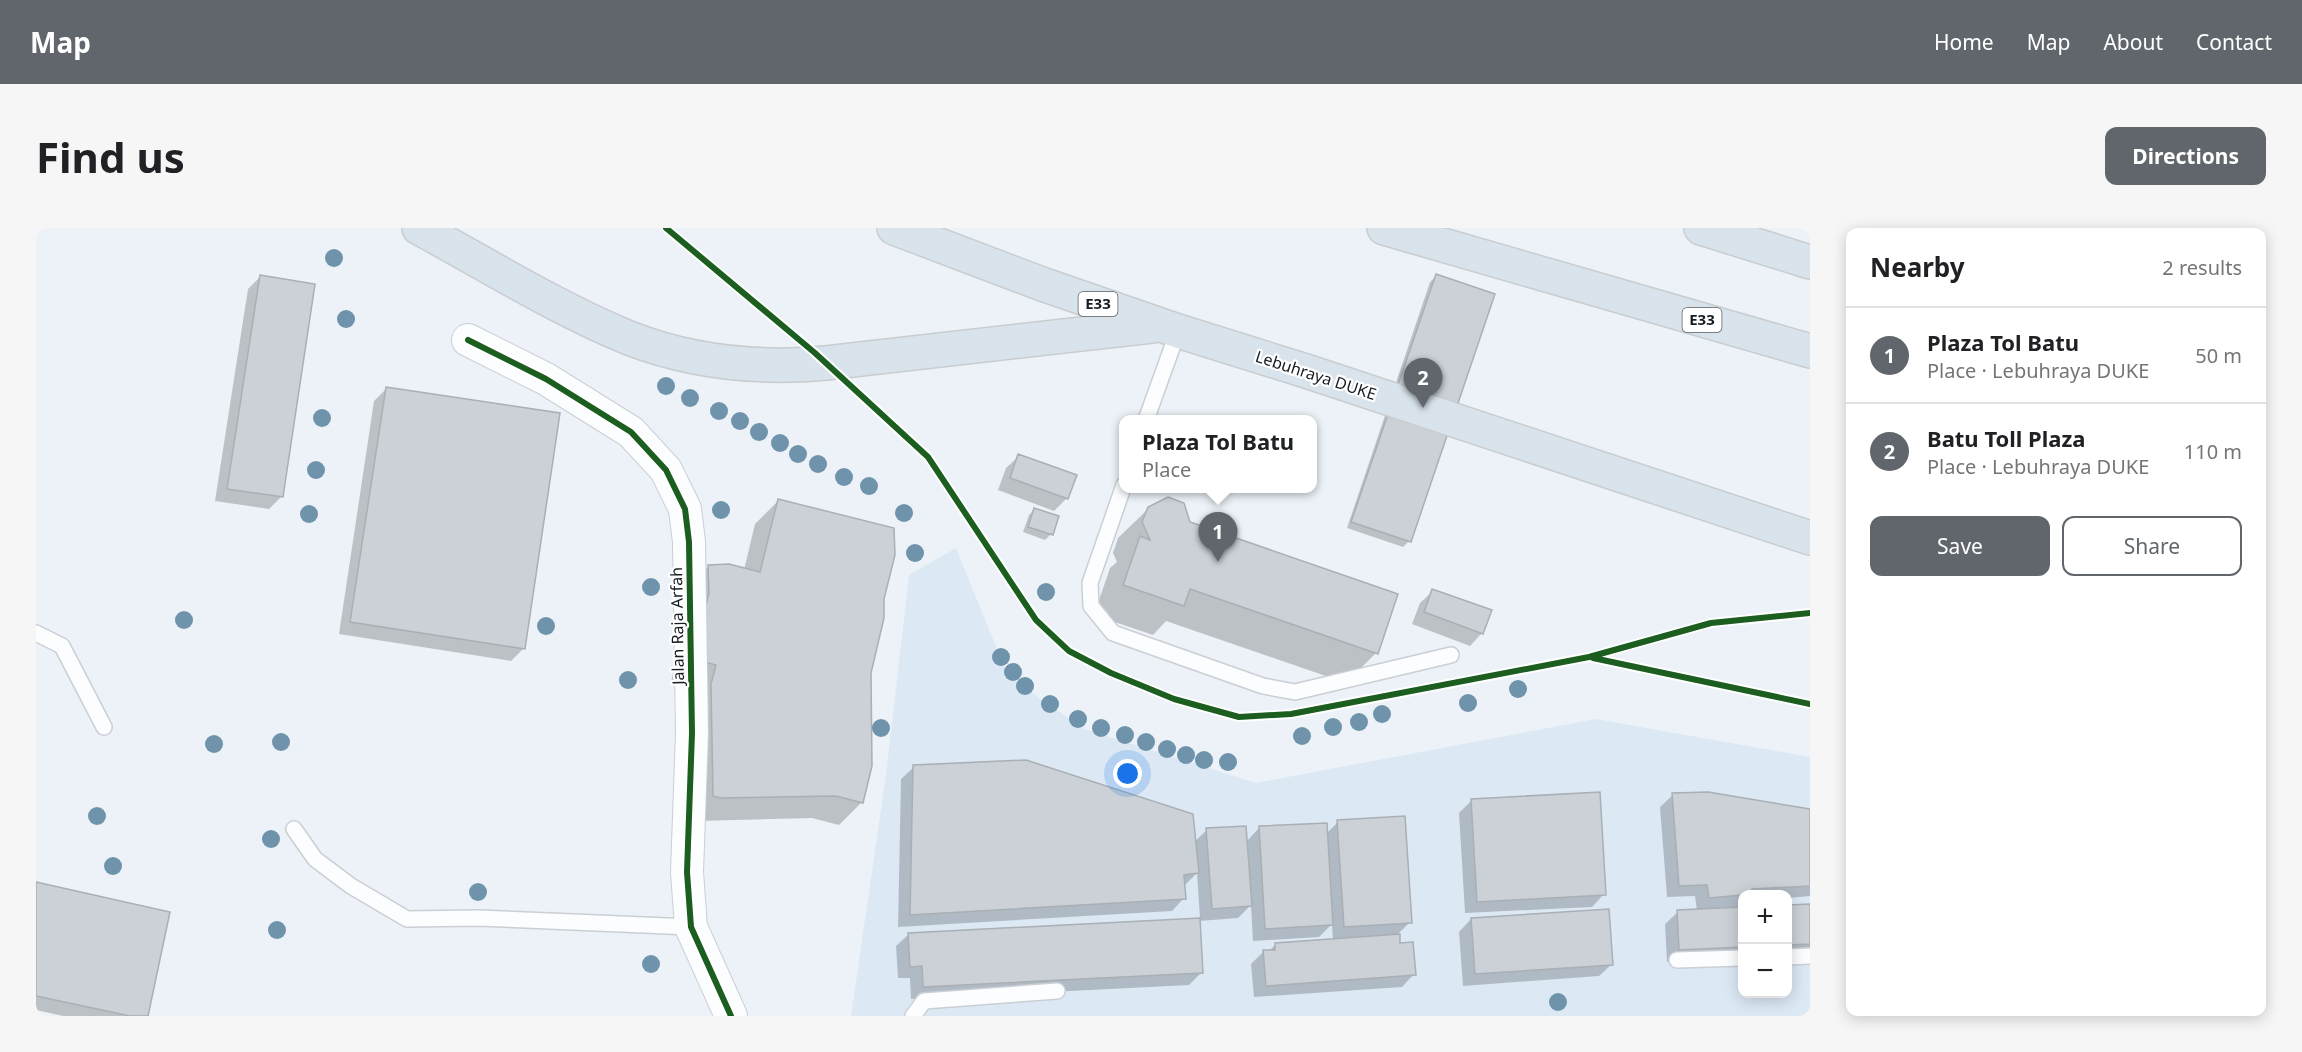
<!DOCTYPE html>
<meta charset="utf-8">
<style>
:root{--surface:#fff;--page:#f6f6f6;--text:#202124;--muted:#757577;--line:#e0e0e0;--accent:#60666c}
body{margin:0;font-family:"Noto Sans",sans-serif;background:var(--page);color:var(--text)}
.controls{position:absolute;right:18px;bottom:18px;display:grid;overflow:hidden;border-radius:12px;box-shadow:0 3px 15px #0003}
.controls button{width:54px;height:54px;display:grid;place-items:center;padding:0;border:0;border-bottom:2px solid var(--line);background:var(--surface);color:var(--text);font:30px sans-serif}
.you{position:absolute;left:1092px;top:546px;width:21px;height:21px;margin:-15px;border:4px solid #fff;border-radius:50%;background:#1a73e8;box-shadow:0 0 0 9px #1a73e833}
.badge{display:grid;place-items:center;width:39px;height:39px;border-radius:50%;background:var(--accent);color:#fff;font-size:20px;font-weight:700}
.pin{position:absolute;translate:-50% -50px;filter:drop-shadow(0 2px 3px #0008)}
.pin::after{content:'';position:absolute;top:32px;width:21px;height:18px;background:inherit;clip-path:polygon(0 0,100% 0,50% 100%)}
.popup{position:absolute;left:1083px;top:187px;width:198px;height:78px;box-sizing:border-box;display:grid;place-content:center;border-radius:12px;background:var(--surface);filter:drop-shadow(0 2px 4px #0005);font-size:20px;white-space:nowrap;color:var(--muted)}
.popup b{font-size:22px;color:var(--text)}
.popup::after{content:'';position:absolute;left:50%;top:100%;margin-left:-12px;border:12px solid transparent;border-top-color:var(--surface)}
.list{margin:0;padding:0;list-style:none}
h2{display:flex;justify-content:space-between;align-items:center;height:78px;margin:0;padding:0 24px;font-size:26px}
h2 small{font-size:20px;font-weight:400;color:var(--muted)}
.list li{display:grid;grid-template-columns:39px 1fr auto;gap:18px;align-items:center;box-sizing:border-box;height:96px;padding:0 24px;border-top:2px solid var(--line)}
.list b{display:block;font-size:22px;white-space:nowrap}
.list p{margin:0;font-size:20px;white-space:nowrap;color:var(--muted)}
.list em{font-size:20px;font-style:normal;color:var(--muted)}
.actions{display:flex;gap:12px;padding:18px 24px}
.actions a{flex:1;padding:14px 0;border:2px solid var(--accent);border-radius:12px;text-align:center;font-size:21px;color:var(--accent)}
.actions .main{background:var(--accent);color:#fff}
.map{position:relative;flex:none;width:1774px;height:788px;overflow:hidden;border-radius:12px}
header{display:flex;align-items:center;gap:36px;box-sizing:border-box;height:84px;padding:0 30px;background:var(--accent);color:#fff}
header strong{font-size:28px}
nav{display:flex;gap:33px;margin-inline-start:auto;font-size:21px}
.intro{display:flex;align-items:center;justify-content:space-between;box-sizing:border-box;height:144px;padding:0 36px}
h1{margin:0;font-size:42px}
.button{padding:15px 27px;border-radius:12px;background:var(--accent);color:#fff;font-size:21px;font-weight:700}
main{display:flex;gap:36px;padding:0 36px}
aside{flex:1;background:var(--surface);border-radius:12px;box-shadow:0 3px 15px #0003}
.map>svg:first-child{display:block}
.built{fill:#dce9f5;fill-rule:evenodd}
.shadow{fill:#0003}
.building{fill:#cbd1d6;stroke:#a9afb4;stroke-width:1.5}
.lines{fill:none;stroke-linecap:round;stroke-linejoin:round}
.service-casing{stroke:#c9cfd4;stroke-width:18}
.minor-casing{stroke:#c9cfd4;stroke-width:34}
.motorway-casing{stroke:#c9cdcf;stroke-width:36}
.service{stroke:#fcfdfe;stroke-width:15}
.minor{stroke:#fcfdfe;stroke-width:32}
.motorway{stroke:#d8e3eb;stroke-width:33}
.cycleway-casing{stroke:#fff;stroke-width:10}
.cycleway{stroke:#1b5e20;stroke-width:6}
.tree{fill:#7093ac}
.labels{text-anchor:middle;stroke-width:4.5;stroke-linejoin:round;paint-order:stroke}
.shield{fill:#fff;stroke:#5b5f64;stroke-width:1.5}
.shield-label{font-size:15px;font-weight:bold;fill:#151b21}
.street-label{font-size:16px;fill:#151b21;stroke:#fff}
</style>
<header>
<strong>Map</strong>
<nav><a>Home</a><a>Map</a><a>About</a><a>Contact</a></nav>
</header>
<div class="intro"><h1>Find us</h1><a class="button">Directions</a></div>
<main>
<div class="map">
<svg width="1774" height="788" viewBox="0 0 1774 788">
<rect width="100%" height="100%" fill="#ecf2f7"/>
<path class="built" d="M 920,320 L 972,448 L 1048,501 L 1220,555 L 1560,491 L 1774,529 L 1774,788 L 815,788 L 850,547 L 873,347 ZM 1706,666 L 1752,666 L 1752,766 L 1706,766 Z"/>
<path class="shadow" d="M 1400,48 L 1373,313 L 1367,319 L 1311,300 L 1394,54 Z
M 224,49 L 245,269 L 233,281 L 179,273 L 212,61 Z
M 350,161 L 488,420 L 475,433 L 303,406 L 338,173 Z
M 983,228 L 1031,270 L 1018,283 L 962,262 L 970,240 Z
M 742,273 L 846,370 L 833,444 L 826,574 L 803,597 L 776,590 L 661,593 L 658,459 L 635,454 L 650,389 L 650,361 L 673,338 L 708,342 L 719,296 Z
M 1113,280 L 1153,296 L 1340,425 L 1310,455 L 1130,393 L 1117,407 L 1058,387 L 1074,340 L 1081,334 L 1077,325 L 1082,310 Z
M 999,281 L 1015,306 L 1009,312 L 987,304 L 993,287 Z
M 1397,363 L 1446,405 L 1434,418 L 1376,396 L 1384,375 Z
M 878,539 L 1158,614 L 1171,602 L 1210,614 L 1223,600 L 1290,606 L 1302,594 L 1374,694 L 1362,706 L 1363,717 L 1378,746 L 1366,759 L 1218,769 L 1215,736 L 1227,724 L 1233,723 L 1239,717 L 1297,713 L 1296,696 L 1283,709 L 1217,713 L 1215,677 L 1202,690 L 1163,693 L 1166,744 L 1153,757 L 875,771 L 874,750 L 862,750 L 860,718 L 873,706 L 1164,691 L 1161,645 L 1149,657 L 1148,670 L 1136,683 L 862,699 L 865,551 Z
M 1637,567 L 1774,582 L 1774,668 L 1752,670 L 1752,666 L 1706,666 L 1706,677 L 1702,681 L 1706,681 L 1706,730 L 1631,734 L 1629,696 L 1642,684 L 1661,683 L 1659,668 L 1631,669 L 1624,579 Z
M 1436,572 L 1568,666 L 1556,679 L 1429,685 L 1423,585 Z
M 0,656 L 110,788 L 27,788 L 0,782 Z
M 1774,677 L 1774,727 L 1752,728 L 1752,678 Z
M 1435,691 L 1576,736 L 1563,748 L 1427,758 L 1423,704 Z"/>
<path class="building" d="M 1400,46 L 1459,66 L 1375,314 L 1315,294 Z
M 224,47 L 279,56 L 247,269 L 191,261 Z
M 350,159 L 524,185 L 489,421 L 314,394 Z
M 982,226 L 1041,247 L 1032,271 L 974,250 Z
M 1132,269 L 1148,275 L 1154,294 L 1362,366 L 1342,426 L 1154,361 L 1148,378 L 1087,357 L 1104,308 L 1114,312 L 1106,294 L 1112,279 Z
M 742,271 L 858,300 L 859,327 L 848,371 L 848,390 L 835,445 L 836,538 L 827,575 L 800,568 L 684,570 L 677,568 L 675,456 L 680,437 L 657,431 L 673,365 L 672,337 L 693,336 L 724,344 Z
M 998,280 L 1023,288 L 1017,307 L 992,299 Z
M 1396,361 L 1456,382 L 1447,406 L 1388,384 Z
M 990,532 L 1157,586 L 1163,645 L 1148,647 L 1150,671 L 874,687 L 877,537 Z
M 1564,564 L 1570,667 L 1441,674 L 1435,571 Z
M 1672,564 L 1774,581 L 1774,658 L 1716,661 L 1717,666 L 1673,670 L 1671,657 L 1643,658 L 1636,565 Z
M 1369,588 L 1376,695 L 1308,699 L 1301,592 Z
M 1291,595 L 1297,697 L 1229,701 L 1223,598 Z
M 1210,598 L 1216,678 L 1176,681 L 1170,600 Z
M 0,654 L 134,684 L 112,788 L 94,788 L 0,768 Z
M 1774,676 L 1774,716 L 1752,717 L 1752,677 Z
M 1706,679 L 1706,719 L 1643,722 L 1641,682 Z
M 1573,681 L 1577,737 L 1439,746 L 1435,690 Z
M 1164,690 L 1167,745 L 887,759 L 886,738 L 874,739 L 872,705 Z
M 1364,706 L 1364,715 L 1377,714 L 1380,747 L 1230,758 L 1227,722 L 1239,722 L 1239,715 Z"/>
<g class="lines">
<g class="service-casing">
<path id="service" d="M 1110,192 L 1142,103
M 1088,257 L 1054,355 L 1055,378 L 1077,405 L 1227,458 L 1259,464 L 1415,427
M 0,405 L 26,418 L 68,499
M 258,601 L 279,631 L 315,658 L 371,691 L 442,690 L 655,699
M 1752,729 L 1774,728
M 1641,732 L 1706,730
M 877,788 L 888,773 L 1021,763"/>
</g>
<g class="minor-casing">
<path id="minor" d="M 432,112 L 510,151 L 595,204 L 630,242 L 649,281 L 653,314 L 656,505 L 651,644 L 655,699 L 695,788"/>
</g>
<g class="motorway-casing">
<path id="motorway" d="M 383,0 C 450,36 522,81 593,110 C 655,134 724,141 790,135 L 1116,98
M 858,0 L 1006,56 L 1142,103 L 1270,143 L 1774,310
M 1348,0 L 1774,123
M 1665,0 L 1774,34"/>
</g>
<use href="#service" class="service"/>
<use href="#minor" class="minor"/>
<use href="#motorway" class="motorway"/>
<g class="cycleway-casing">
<path id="cycleway" d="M 630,0 L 779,125 L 892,229 L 1000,392 L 1033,423 L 1075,445 L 1138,471 L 1203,489 L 1255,486 L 1553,429 L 1675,395 L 1774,385
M 432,112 L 510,151 L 595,204 L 630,242 L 649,281 L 653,314 L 656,505 L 651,644 L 655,699 L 695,788
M 1557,430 L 1774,476"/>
</g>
<use href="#cycleway" class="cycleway"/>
</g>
<g class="tree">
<circle cx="298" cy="30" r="9"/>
<circle cx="310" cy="91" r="9"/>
<circle cx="630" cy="158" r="9"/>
<circle cx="654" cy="170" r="9"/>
<circle cx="683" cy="183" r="9"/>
<circle cx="286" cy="190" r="9"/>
<circle cx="704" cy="193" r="9"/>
<circle cx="723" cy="204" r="9"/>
<circle cx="744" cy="215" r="9"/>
<circle cx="762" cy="226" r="9"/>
<circle cx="782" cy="236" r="9"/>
<circle cx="280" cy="242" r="9"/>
<circle cx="808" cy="249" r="9"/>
<circle cx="833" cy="258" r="9"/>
<circle cx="685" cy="282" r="9"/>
<circle cx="868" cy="285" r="9"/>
<circle cx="273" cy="286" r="9"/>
<circle cx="879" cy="325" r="9"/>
<circle cx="615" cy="359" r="9"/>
<circle cx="1010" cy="364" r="9"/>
<circle cx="148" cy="392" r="9"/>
<circle cx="510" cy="398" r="9"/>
<circle cx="965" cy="429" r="9"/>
<circle cx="977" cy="444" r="9"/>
<circle cx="592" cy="452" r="9"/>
<circle cx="989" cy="458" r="9"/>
<circle cx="1482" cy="461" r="9"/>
<circle cx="1432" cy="475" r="9"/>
<circle cx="1014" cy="476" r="9"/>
<circle cx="1346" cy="486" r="9"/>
<circle cx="1042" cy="491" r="9"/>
<circle cx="1323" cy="494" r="9"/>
<circle cx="1297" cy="499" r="9"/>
<circle cx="845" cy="500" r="9"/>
<circle cx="1065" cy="500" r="9"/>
<circle cx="1089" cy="507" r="9"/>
<circle cx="1266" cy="508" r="9"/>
<circle cx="245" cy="514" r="9"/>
<circle cx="1110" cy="514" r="9"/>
<circle cx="178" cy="516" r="9"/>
<circle cx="1131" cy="521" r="9"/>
<circle cx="1150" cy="527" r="9"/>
<circle cx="1168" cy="532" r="9"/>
<circle cx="1192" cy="534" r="9"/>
<circle cx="61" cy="588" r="9"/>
<circle cx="235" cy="611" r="9"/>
<circle cx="77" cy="638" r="9"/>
<circle cx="442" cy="664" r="9"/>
<circle cx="241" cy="702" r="9"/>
<circle cx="615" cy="736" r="9"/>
<circle cx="1522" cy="774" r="9"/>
</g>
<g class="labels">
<g class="shield">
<rect x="1042.5" y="64" width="39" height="24" rx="4.5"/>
<rect x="1646.5" y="80" width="39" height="24" rx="4.5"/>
</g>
<g class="shield-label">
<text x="1062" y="81">E33</text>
<text x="1666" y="97">E33</text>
</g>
<g class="street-label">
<text transform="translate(1280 147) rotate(18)" y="6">Lebuhraya DUKE</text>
<text transform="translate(641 398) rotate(-91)" y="6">Jalan Raja Arfah</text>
</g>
</g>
</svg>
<div class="controls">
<button>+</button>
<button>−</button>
</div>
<div class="you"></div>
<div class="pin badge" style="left:1182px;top:334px">1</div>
<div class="popup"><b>Plaza Tol Batu</b>Place</div>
<div class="pin badge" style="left:1387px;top:180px">2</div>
</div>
<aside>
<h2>Nearby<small>2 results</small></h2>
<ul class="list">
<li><span class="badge">1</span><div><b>Plaza Tol Batu</b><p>Place · Lebuhraya DUKE</p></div><em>50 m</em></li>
<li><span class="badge">2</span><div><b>Batu Toll Plaza</b><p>Place · Lebuhraya DUKE</p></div><em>110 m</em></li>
</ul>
<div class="actions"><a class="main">Save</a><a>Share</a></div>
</aside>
</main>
